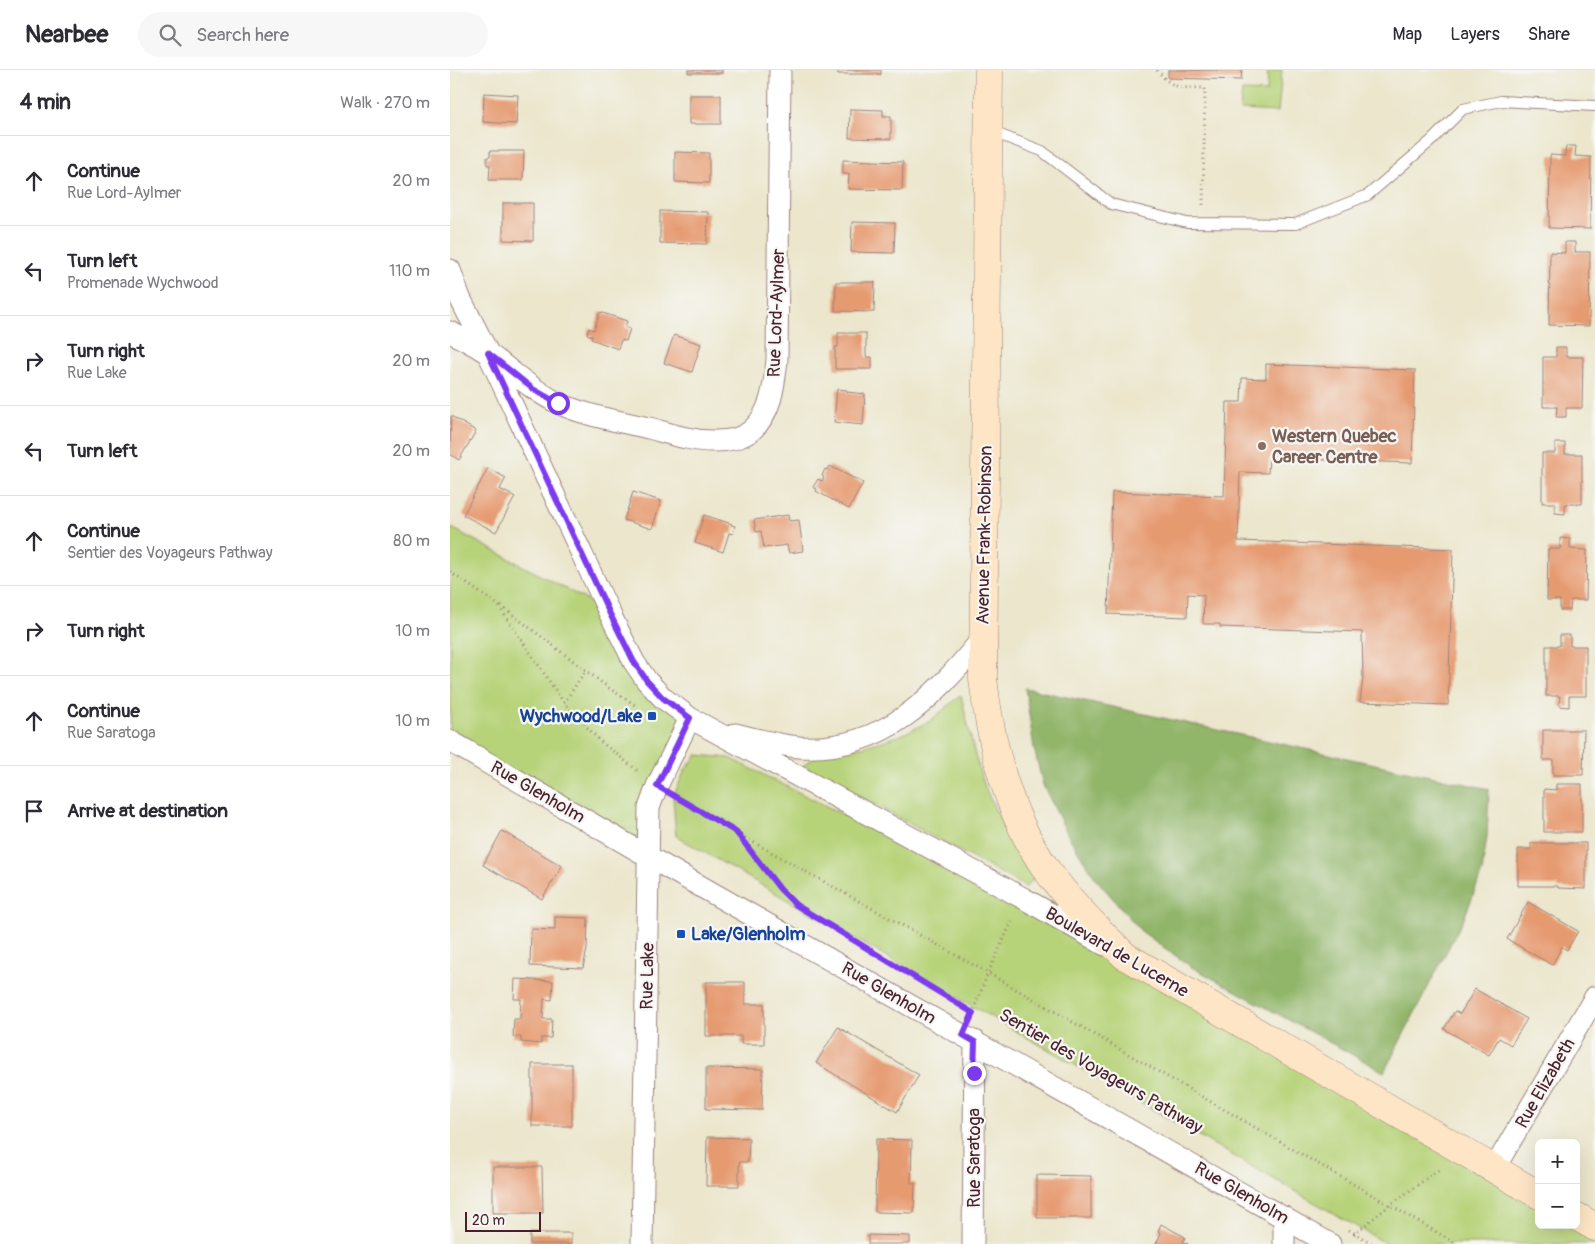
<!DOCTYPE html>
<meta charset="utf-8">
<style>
:root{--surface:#fff;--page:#f7f7f7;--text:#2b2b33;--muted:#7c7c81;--line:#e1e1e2}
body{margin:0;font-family:Pangolin,sans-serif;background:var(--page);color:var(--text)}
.controls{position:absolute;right:15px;bottom:15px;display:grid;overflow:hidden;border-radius:8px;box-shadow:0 5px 20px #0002}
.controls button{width:45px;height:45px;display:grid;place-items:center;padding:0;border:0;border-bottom:1px solid var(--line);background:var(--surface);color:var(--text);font:25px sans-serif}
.scale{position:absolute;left:15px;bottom:12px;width:76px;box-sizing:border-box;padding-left:5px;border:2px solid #4a1f2b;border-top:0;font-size:14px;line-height:18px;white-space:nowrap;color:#4a1f2b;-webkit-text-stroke:4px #f6f6f2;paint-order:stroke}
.stop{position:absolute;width:15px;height:15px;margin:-11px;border:4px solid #7c3aed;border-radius:50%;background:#fff}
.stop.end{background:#7c3aed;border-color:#fff;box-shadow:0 1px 5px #0008}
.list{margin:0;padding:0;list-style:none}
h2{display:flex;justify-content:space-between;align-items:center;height:65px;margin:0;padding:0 20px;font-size:21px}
h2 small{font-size:16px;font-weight:400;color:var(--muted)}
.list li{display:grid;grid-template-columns:32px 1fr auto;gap:15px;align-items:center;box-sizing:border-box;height:90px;padding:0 20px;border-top:1px solid var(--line)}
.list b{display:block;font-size:19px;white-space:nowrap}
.list p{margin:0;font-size:16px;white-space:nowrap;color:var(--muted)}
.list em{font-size:16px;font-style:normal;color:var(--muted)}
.icon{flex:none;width:28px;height:28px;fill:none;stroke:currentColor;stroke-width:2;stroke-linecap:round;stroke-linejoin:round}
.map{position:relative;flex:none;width:1145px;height:1174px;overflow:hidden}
header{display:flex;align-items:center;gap:30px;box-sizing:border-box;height:70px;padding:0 25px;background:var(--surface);border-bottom:1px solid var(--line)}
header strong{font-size:24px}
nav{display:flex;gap:28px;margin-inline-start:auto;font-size:18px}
.search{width:350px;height:45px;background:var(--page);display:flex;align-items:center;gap:12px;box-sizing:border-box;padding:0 18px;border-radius:28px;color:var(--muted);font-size:19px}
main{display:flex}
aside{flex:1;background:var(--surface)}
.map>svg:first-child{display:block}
.green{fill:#b7d379;stroke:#807952}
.forest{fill:#91b569;stroke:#6e6a4a}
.building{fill:#e69a70}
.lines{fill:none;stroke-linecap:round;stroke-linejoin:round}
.lane-casing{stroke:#9a827c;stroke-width:12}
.street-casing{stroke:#9a827c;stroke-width:23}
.secondary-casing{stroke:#9a827c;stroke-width:29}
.path{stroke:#9a827c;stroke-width:3;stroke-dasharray:1 4;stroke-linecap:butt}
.lane{stroke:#fff;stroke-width:10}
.street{stroke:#fff;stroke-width:21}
.secondary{stroke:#fde5c5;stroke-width:28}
.route{stroke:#7c3aed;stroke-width:6}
.education-dot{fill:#8d6e63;stroke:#f6f6f2;stroke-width:2}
.transit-dot{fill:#1a4fb4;stroke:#f6f6f2;stroke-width:2}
.labels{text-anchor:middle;stroke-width:4.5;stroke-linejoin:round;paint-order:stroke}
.street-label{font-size:18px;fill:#4a1f2b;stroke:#f6f6f2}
.education-label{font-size:18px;font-weight:bold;fill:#785e54;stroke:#f6f6f2;text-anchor:start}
.transit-label{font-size:18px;font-weight:bold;fill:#164399;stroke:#f6f6f2;text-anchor:end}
</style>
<header>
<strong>Nearbee</strong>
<div class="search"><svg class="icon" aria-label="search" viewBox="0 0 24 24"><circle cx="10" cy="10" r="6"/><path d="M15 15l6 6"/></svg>Search here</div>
<nav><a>Map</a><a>Layers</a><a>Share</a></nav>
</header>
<main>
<aside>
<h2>4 min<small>Walk · 270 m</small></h2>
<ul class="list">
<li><svg class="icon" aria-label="ahead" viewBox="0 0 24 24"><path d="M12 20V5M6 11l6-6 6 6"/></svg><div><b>Continue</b><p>Rue Lord-Aylmer</p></div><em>20 m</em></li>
<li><svg class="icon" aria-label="left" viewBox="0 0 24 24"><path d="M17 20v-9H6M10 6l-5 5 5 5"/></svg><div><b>Turn left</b><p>Promenade Wychwood</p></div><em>110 m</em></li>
<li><svg class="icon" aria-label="right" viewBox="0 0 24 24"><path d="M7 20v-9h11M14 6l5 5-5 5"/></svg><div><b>Turn right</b><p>Rue Lake</p></div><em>20 m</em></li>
<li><svg class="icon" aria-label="left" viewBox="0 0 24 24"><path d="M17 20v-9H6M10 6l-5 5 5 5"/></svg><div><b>Turn left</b></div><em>20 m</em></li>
<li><svg class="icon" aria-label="ahead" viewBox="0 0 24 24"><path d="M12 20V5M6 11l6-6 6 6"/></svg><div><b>Continue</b><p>Sentier des Voyageurs Pathway</p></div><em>80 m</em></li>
<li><svg class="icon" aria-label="right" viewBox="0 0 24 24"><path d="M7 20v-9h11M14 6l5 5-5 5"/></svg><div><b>Turn right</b></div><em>10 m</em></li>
<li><svg class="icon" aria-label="ahead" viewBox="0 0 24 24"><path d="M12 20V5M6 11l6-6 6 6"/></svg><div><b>Continue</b><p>Rue Saratoga</p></div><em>10 m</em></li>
<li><svg class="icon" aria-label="arrive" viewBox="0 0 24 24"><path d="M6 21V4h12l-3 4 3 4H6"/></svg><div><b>Arrive at destination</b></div></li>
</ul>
</aside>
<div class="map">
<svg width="1145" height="1174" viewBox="0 0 1145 1174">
<rect width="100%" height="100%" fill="#f6f6f2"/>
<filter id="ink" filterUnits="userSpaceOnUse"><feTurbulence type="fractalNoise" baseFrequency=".02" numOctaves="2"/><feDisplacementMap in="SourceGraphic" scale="10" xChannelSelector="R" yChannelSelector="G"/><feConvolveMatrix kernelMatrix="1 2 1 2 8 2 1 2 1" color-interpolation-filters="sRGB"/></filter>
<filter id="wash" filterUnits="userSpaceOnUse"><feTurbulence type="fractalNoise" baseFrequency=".0096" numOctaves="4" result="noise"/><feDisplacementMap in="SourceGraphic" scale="20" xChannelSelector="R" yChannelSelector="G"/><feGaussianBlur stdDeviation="1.12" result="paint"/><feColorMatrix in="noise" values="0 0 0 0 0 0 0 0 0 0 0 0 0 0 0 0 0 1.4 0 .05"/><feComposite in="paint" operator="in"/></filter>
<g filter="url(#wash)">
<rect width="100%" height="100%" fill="#ebe6cc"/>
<path class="green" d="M 818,0 L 832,0 L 828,42 L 790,40 L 792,21 L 817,22 Z
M 0,457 L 159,542 L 184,592 L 240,648 L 207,716 L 199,787 L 0,671 Z
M 511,625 C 519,658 525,693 538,724 C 551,753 566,782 585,807 L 576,817 L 353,696 L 373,680 L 412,677 L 449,666 L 480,651 Z
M 247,685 L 280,688 L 648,872 L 1089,1128 L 1089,1155 L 1126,1155 L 1145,1161 L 1145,1174 L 937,1174 L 226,766 L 223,727 L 235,700 Z"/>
<path class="forest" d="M 575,618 L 1039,719 L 1037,766 L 1032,802 L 1015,846 L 934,1002 L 740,896 L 691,861 L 646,809 L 619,767 L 593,715 L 584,678 Z"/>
<g id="blocks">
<path class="building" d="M 238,0 L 272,0 L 272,3 L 238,3 Z
M 388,0 L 431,0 L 431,4 L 388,4 Z
M 718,0 L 792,0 L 791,10 L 718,8 Z
M 34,23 L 68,25 L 66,54 L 33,52 Z
M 239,25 L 271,25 L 271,54 L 239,54 Z
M 400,39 L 433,40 L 433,46 L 441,46 L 441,69 L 399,68 Z
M 1116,76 L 1126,76 L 1125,86 L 1141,87 L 1140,159 L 1099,158 L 1100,85 L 1115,86 Z
M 40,81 L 74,81 L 73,110 L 39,110 L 40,95 L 37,95 L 37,87 L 40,87 Z
M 225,82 L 259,83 L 259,113 L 225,112 Z
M 393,90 L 453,92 L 452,120 L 398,119 L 399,104 L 393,104 Z
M 53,133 L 83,133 L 83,171 L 53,170 Z
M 210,141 L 258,142 L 257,174 L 210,173 Z
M 402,152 L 445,153 L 444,183 L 401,182 Z
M 1115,172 L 1125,172 L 1125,182 L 1140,182 L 1139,256 L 1099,255 L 1100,182 L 1115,183 Z
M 386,212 L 425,212 L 424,242 L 385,241 Z
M 150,242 L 177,251 L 175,257 L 180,259 L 176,271 L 171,270 L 168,279 L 141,269 L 142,266 L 137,264 L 139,258 L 144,260 Z
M 388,263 L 416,263 L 416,287 L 422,287 L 422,299 L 385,299 L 385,277 L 388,277 Z
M 224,265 L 251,274 L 242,302 L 214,293 Z
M 1106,277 L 1116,277 L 1116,287 L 1133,287 L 1132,338 L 1116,338 L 1116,347 L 1106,347 L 1107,337 L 1093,337 L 1093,287 L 1106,287 Z
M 816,294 L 965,300 L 962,393 L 819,388 L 818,403 L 790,402 L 788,471 L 1003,479 L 998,635 L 910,632 L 913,608 L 912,562 L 770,557 L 770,554 L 753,554 L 754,525 L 738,524 L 737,547 L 658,544 L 662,422 L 774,426 L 777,332 L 791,332 L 792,308 L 816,309 Z
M 387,319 L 397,320 L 397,322 L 415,324 L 413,355 L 384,352 Z
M 1,346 L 26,361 L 9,390 L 0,384 Z
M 1105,373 L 1115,373 L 1115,384 L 1132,384 L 1132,434 L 1115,434 L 1115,444 L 1105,443 L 1105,433 L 1092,433 L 1092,383 L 1105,383 Z
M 380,396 L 413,413 L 399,439 L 366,421 L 367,419 L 363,417 L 368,409 L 372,411 L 374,407 L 372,406 L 375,399 L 377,400 Z
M 38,398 L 56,408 L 50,419 L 65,427 L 46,462 L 13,445 Z
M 183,422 L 211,431 L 202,459 L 174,450 Z
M 254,445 L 282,454 L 281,455 L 285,456 L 283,464 L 279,463 L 273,482 L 245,473 Z
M 338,445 L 339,451 L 349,450 L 353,481 L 339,483 L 337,475 L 314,478 L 311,461 L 306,462 L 304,450 Z
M 1110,468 L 1120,469 L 1120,479 L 1137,480 L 1136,530 L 1121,530 L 1120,540 L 1110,540 L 1110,530 L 1097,530 L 1098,479 L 1110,479 Z
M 1110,565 L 1120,565 L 1120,576 L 1136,576 L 1136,626 L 1119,626 L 1119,637 L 1109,636 L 1110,626 L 1096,626 L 1096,576 L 1110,576 Z
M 1093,660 L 1134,660 L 1133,705 L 1103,705 L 1103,690 L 1093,690 Z
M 1106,714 L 1132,714 L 1132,762 L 1094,762 L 1094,719 L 1106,720 Z
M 52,761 L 112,796 L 92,829 L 33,795 Z
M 1081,773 L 1136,773 L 1136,819 L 1108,818 L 1108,816 L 1068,816 L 1068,779 L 1081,779 Z
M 1078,832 L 1128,861 L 1117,880 L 1112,877 L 1102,895 L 1057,869 Z
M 105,847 L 138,848 L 137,879 L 133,898 L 80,896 L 81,859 L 105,860 Z
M 65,909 L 103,911 L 102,930 L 94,929 L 93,949 L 102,949 L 101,968 L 91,968 L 91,974 L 71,972 L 71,967 L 63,967 L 64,949 L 70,949 L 71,929 L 64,929 Z
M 256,912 L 295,912 L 295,934 L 314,934 L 314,974 L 291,974 L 291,966 L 256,966 Z
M 1025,919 L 1077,949 L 1061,975 L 1049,968 L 1039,985 L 994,959 L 1005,941 L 1010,944 Z
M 388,957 L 469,1005 L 447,1042 L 366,993 Z
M 82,994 L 122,994 L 122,1056 L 82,1056 Z
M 256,998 L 313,999 L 312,1040 L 256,1039 Z
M 257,1067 L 299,1068 L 298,1092 L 289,1092 L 289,1116 L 256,1116 Z
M 426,1069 L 462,1070 L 461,1113 L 465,1113 L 464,1143 L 425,1142 Z
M 43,1097 L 92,1097 L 93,1143 L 43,1143 Z
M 587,1105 L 641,1106 L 641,1148 L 587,1148 Z
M 711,1154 L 735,1167 L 733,1172 L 738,1174 L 706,1174 L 711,1163 L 708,1161 Z
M 80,1163 L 121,1163 L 121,1174 L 80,1174 Z
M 418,1165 L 460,1166 L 460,1174 L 418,1174 Z"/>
</g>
</g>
<g filter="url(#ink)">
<use href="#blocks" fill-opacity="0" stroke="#9a827c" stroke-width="1"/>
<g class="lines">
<g class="lane-casing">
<path id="lane" d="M 540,61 L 592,81 L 661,134 L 737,153 L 845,154 L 918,125 L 981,71 L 1013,39 L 1051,31 L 1145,36"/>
</g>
<g class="street-casing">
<path id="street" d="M 0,200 L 10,228 L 38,283 L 159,542 L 184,592 L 197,611 L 213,628 L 240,648 L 573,828 L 655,875
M 0,262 C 13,269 28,276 40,285 C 62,301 82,320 108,333 C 136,346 169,351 199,358 C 221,364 244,372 266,371 C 278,371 293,368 302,360 C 322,342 324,315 327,290 L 330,0
M 285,664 C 306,669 327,675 349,677 C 432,682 483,629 532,569
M 0,671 L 199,787 L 880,1174
M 1044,1099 L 1145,927
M 192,1174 L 199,738 L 207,716 L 240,648
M 523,1174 L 525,971
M 834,1174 L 834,1147"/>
</g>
<g class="secondary-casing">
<path id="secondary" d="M 539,0 L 533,609 C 541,675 557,743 596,799 C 619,831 647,859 675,886 L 1089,1125
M 1126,1146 L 1145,1157"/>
</g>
<path class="path" d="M 707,0 C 724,21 730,17 755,18 L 753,135
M 0,502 L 48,535 L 114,633 L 150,671 L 188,701
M 51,536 L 159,618 L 185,635
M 114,633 L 136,600
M 226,727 L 285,762 L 538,903 L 1007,1174
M 287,765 L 330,819 L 346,835 L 493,925
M 522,944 L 538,903 L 563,849
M 899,1160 L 923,1174
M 904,1164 L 940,1135 L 991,1098"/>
<use href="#lane" class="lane"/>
<use href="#street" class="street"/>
<use href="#secondary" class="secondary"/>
</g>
</g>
<g class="lines" filter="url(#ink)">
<path class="route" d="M 108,333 L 83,319 L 38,283 L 159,542 L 184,592 L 197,611 L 213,628 L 240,648 L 207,716 L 286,762 L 330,819 L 346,835 L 523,943 L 513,965 L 525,972 L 524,1003"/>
</g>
<circle class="education-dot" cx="812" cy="376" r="5"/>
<g class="transit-dot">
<rect x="197" y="641" width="10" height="10" rx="2.5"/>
<rect x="226" y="859" width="10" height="10" rx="2.5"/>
</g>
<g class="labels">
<g class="street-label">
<text transform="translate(326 243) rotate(-88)" y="6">Rue Lord-Aylmer</text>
<text transform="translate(534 465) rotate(-89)" y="6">Avenue Frank-Robinson</text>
<text transform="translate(88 722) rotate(30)" y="6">Rue Glenholm</text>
<text transform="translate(667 882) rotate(30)" y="6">Boulevard de Lucerne</text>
<text transform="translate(197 906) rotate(-89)" y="6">Rue Lake</text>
<text transform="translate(439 923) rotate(30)" y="6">Rue Glenholm</text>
<text transform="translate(651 1001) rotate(30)" y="6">Sentier des Voyageurs Pathway</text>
<text transform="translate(1095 1013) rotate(-60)" y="6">Rue Elizabeth</text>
<text transform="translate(524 1088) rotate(-90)" y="6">Rue Saratoga</text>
<text transform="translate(792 1123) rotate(30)" y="6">Rue Glenholm</text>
</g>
<g class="education-label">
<text x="822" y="372">Western Quebec<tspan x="822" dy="21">Career Centre</tspan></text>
</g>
<g class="transit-label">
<text x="192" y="652">Wychwood/Lake</text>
<text x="241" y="870" text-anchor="start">Lake/Glenholm</text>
</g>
</g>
</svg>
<div class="controls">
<button>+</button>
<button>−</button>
</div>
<div class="scale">20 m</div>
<div class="stop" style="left:108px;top:333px"></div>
<div class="stop end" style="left:524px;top:1003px"></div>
</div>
</main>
